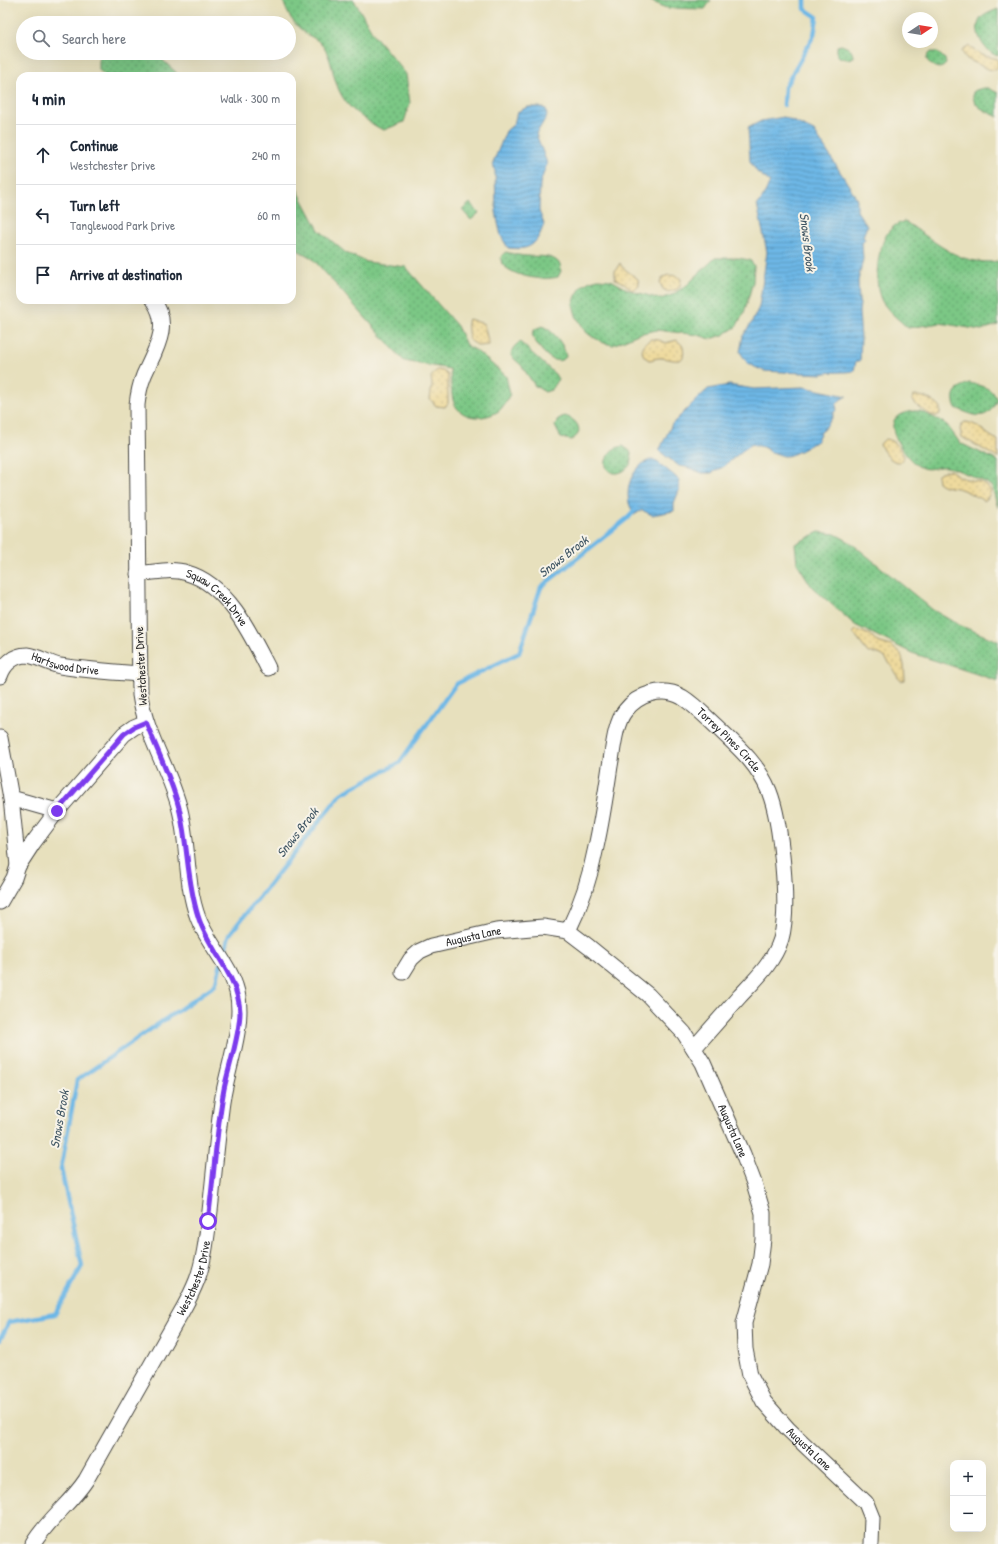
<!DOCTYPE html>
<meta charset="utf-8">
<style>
:root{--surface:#fff;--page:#f2f2f3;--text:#1f2937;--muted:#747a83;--line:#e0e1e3}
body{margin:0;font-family:"Patrick Hand",sans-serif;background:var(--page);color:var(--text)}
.controls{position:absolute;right:12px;bottom:12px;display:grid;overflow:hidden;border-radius:8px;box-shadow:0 4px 16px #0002}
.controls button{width:36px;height:36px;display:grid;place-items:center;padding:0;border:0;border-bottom:1px solid var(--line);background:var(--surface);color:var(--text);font:20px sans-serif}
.compass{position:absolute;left:902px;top:12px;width:36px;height:36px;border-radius:50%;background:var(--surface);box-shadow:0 4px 16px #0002;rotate:78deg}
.stop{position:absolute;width:12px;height:12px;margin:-9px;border:3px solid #7c3aed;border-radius:50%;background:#fff}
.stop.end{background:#7c3aed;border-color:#fff;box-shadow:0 1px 4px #0008}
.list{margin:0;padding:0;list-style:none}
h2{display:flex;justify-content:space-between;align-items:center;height:52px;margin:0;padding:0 16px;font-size:17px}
h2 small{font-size:13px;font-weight:400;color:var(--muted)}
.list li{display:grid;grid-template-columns:26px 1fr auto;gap:12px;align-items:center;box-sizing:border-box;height:60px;padding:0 16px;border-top:1px solid var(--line)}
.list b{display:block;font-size:15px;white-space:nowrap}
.list p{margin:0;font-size:13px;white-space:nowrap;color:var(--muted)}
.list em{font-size:13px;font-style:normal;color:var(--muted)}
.icon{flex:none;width:22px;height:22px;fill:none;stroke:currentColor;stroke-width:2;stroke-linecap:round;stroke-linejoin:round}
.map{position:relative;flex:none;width:998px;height:1544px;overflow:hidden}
.search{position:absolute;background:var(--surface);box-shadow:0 4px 16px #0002;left:16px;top:16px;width:280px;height:44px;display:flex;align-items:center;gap:10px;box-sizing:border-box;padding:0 14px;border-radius:22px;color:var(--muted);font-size:15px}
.panel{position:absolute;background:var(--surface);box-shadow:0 4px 16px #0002;left:16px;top:72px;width:280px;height:232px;border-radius:12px}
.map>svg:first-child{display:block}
.green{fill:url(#green-dots);stroke:#547958}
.sand{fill:url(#sand-dots);stroke:#8c8264}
.water{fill:url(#water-rules);stroke:#4c7188}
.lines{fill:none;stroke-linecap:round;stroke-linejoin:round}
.stream{stroke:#6db7e6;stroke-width:4.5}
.minor-casing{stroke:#474641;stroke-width:17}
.minor{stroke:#fff;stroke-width:15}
.route{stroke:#7c3aed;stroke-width:5}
.labels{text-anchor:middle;stroke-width:4;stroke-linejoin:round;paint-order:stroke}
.street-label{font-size:12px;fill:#2b2b2b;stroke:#f7f3e8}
.water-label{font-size:13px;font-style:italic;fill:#3f5563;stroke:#f7f3e8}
</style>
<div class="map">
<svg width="998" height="1544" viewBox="0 0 998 1544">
<defs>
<pattern id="green-dots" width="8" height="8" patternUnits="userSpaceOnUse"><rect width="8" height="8" fill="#7cc785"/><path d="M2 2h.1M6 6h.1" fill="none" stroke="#66a26d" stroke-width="1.8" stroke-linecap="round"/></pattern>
<pattern id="sand-dots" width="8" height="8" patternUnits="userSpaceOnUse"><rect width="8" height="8" fill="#eeda9e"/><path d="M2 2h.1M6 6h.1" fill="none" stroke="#cb8" stroke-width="1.8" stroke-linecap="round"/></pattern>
<pattern id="water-rules" width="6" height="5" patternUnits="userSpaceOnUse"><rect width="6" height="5" fill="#6db7e6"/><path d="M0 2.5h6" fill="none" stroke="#5a95bb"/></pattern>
</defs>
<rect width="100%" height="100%" fill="#f7f3e8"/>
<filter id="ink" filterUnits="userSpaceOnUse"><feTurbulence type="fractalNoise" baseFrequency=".025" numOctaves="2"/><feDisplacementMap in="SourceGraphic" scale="8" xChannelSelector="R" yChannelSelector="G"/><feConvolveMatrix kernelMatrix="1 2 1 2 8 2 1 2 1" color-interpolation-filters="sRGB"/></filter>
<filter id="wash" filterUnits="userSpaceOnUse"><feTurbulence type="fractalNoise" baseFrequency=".012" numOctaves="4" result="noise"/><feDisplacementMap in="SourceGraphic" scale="16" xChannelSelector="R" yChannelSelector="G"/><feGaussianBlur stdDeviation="0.9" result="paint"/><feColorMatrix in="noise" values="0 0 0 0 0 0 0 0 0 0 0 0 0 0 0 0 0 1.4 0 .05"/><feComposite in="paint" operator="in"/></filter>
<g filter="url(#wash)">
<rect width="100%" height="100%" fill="#e7e0bd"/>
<path class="green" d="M 283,0 L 354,0 L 374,35 L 406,74 L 410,103 L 404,122 L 384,130 C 378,128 374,125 368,121 C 349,109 340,98 334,76 C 331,64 329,52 320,43 C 317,39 311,37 307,34 C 295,26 287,15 283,0 Z
M 648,0 L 711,0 L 705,9 L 667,8 Z
M 998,9 L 998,56 C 985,53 971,31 981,18 C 985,14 993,11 998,9 Z
M 841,45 C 848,47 853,50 853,57 C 848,61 842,58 837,56 L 837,46 Z
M 931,52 L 937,52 L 945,59 L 946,64 C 939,72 932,66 927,60 L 927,56 Z
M 99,53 L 155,53 L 180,76 L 105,76 L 99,70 Z
M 983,88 L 988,88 L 998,93 L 998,117 C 987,111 971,107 973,92 L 976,90 Z
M 292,180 L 319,230 L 346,253 L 367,262 L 406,267 L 457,326 L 466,345 L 479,353 L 506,376 L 510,394 C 507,399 504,406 500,410 C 487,420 462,421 454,403 C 451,396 451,378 450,369 L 404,361 L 312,258 L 292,247 Z
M 470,203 L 479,213 L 471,220 L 462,210 Z
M 904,221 C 935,240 958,267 998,261 L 998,325 L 981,330 L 940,323 L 908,328 C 899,320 890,313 883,303 C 872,287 877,239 893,227 C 896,224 901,223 904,221 Z
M 506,252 C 514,254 521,256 528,256 C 541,257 552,254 560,264 L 561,271 L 558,277 C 541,281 514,277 502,264 C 500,258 501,255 506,252 Z
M 715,258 L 738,258 L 750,260 L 754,266 L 753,282 L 744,313 L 736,327 L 723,335 L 711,339 L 698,335 L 657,330 L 638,334 L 613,345 L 604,343 L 591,336 L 586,332 L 576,316 L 573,304 L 576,296 L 582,286 L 590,281 L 598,279 L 611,280 L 629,290 L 660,299 L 672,295 L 687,285 Z
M 542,326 C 553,330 565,345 566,357 C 553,370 536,345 532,334 L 535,329 Z
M 520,342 L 555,374 L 558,379 L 551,390 L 545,392 L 535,386 L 521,365 L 511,356 C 511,349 515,345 520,342 Z
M 969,383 C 981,385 992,388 997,399 C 988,423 974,416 956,408 C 950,394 956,388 969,383 Z
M 914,411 L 920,411 L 941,421 L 947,425 L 960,443 L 998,461 L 998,508 L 992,487 L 987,483 C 977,478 957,469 947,467 C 938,465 930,472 920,467 C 909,462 886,432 895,419 C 899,413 908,412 914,411 Z
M 564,416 C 577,418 586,433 571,440 L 561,438 L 555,426 L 558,419 Z
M 623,446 L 630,451 C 631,454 632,457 632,460 C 630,469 619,476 611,472 C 601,467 607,453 614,449 C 617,447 620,447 623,446 Z
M 819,532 L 835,534 L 850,542 L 933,610 L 959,625 L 998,641 L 998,681 L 912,653 L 855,625 L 812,587 L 797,563 L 795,544 Z"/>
<path class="sand" d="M 968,46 L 981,55 L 998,59 L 998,68 L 992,70 L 988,69 L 967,59 L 962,52 L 963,49 Z
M 620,263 L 622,267 L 638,279 L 639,286 L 632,290 L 624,283 L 615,279 L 615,271 Z
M 669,275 L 678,276 L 681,279 L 680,286 L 678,289 L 668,292 L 663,289 L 660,283 L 663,277 Z
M 469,319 L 484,324 L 489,345 L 479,346 L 469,340 L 467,321 Z
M 651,339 L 659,340 L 666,343 L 677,340 L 683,346 C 687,367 673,359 662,358 C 658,357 653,360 649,360 C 638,354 642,344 651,339 Z
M 437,370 L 443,371 L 448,375 L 448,403 L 445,407 L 436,406 L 430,399 L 432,385 L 431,377 Z
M 913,396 C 923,395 933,400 940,407 L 940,414 L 936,416 L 931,415 C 924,410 916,407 912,399 Z
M 965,422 C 977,422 987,436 998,440 L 998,458 L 962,437 L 960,429 L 962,424 Z
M 885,439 C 893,439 902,450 904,457 L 900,462 C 891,463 883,452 880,444 Z
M 949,470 C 954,471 955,475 960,477 C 971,482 985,479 991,491 L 987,499 L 984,501 C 977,497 970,493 963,490 C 954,486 946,489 938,482 L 937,475 L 941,472 Z
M 856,630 L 871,635 L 877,642 L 891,646 L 901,654 L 904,665 L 905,680 L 901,681 C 890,670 890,651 868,653 L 853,633 Z"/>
<path class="water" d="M 528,107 L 540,107 L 546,109 L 547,116 L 536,134 L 547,163 L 540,184 L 539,211 L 544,224 C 537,244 531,251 508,248 L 501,236 L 498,223 L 496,211 L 495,171 L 493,163 L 506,131 L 514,124 L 517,112 Z
M 784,117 L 814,131 L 853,192 L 857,200 L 857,211 L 867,226 L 863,236 L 865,240 L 862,243 L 863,259 L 858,281 L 859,301 L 860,304 L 859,312 L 861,339 L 860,361 L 856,361 L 854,371 C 843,373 832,371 822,374 L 764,371 L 748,364 L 740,352 L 743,336 L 752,322 L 759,307 L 767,252 L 757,204 L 762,199 L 770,182 L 757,172 L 750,161 L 748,128 L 761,121 Z
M 729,385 L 754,389 L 804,387 L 847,396 L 840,400 L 836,405 L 837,410 L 834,412 C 832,424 819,430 817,441 C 810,445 792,457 784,456 C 779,455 777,453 772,453 C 766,449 762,445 755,446 L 752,444 L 742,451 L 723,467 L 711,473 L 702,473 L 686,467 L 679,466 L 659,451 L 672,424 L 695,401 L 708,389 Z
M 653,459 C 662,466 671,472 679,480 L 679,491 L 674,503 L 674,511 L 652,515 L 642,510 L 634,515 C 633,511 630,507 629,503 C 625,485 634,464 653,459 Z"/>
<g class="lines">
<path class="stream" d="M 784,105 L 785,87 L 814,35 L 817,17 L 805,9 L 805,0
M 224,955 L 229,935 L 341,794 L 399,763 L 456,684 L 519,653 L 541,587 L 629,517 L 636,509
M 0,1340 L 9,1322 L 55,1314 L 82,1266 L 61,1169 L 77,1080 L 215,985 L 221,964"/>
</g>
</g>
<g filter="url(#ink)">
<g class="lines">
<g class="minor-casing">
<g id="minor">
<path id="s1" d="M 138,574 C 154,572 172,568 187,573 C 227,584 251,634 268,668"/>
<path id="s2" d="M 0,676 C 4,664 14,655 27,655 C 38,656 49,664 60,666 C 86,670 113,672 139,674"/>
<path d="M 0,738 L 11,798 L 18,866"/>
<path d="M 11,798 L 57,811"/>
<path d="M 0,902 L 14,878 L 18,866 L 33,843 L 57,811 L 124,734 L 134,727 L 146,722"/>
<path id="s3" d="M 568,931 C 582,903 590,878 596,847 C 602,820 606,793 610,766 C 613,750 615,723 625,711 C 638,694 662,686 682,697 C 695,705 707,718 718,728 C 738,747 758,764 769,791 C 781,821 790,908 781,939 C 774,962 755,980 739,997 C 724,1014 709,1031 694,1048"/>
<path id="s4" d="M 403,972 L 411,959 L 420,951 L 431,946 L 496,931 L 543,927 L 568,931 L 589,947 L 648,995 L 684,1033 L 703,1063 L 743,1154 L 754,1183 L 763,1213 L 763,1239 L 760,1264 L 744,1323 L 745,1349 L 750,1375 L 764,1402 L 788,1429 L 866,1503 L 872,1518 L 871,1544"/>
<path id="s5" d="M 33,1544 C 47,1520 71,1503 86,1480 L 183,1309 C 188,1300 193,1290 197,1280 C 205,1258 207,1234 210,1211 C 214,1175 217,1138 222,1102 C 227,1069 245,1024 237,992 C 230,964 208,944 198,918 C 185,883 189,846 180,810 C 170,770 146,736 140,695 L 137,405 C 138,395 140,385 144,375 C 155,350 172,326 153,300"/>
</g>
</g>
<use href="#minor" class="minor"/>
</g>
</g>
<g class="lines" filter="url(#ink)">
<path class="route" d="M 57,811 L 124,734 L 134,727 L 146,722 C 157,751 173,781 180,812 C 188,846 187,882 198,916 C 208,950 238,974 240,1012 C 240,1034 229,1066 224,1089 C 216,1132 214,1177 208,1221"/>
</g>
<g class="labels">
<g class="street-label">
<text dy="4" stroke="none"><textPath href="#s1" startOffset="89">Squaw Creek Drive</textPath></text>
<text dy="4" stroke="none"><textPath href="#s2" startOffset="76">Hartswood Drive</textPath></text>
<text transform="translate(141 666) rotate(-93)" y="4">Westchester Drive</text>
<text dy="4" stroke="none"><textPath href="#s3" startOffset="356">Torrey Pines Circle</textPath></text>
<text dy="4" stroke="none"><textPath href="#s4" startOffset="83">Augusta Lane</textPath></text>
<text dy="4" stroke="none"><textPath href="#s4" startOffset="443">Augusta Lane</textPath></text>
<text dy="4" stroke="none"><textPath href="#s5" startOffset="313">Westchester Drive</textPath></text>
<text dy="4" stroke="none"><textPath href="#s4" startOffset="791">Augusta Lane</textPath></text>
</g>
<g class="water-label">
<text transform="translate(808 242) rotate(83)" y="5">Snows Brook</text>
<text transform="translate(563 556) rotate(-38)" y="5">Snows Brook</text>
<text transform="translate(297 832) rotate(-52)" y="5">Snows Brook</text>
<text transform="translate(59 1119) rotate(-80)" y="5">Snows Brook</text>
</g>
</g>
</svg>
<div class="controls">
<button>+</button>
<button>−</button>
</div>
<svg class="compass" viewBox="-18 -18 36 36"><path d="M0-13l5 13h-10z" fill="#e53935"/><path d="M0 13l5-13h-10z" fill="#747a83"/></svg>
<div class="stop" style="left:208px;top:1221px"></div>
<div class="stop end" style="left:57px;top:811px"></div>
<div class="search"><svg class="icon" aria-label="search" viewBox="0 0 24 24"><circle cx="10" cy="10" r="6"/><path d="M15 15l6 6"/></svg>Search here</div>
<section class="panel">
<h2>4 min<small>Walk · 300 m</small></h2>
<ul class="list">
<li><svg class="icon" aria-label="ahead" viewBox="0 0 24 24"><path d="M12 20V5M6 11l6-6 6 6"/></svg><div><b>Continue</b><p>Westchester Drive</p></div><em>240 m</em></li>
<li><svg class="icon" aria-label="left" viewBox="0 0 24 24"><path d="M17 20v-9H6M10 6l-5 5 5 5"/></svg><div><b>Turn left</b><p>Tanglewood Park Drive</p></div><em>60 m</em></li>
<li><svg class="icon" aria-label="arrive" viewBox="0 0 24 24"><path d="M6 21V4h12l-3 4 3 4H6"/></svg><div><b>Arrive at destination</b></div></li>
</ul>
</section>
</div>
